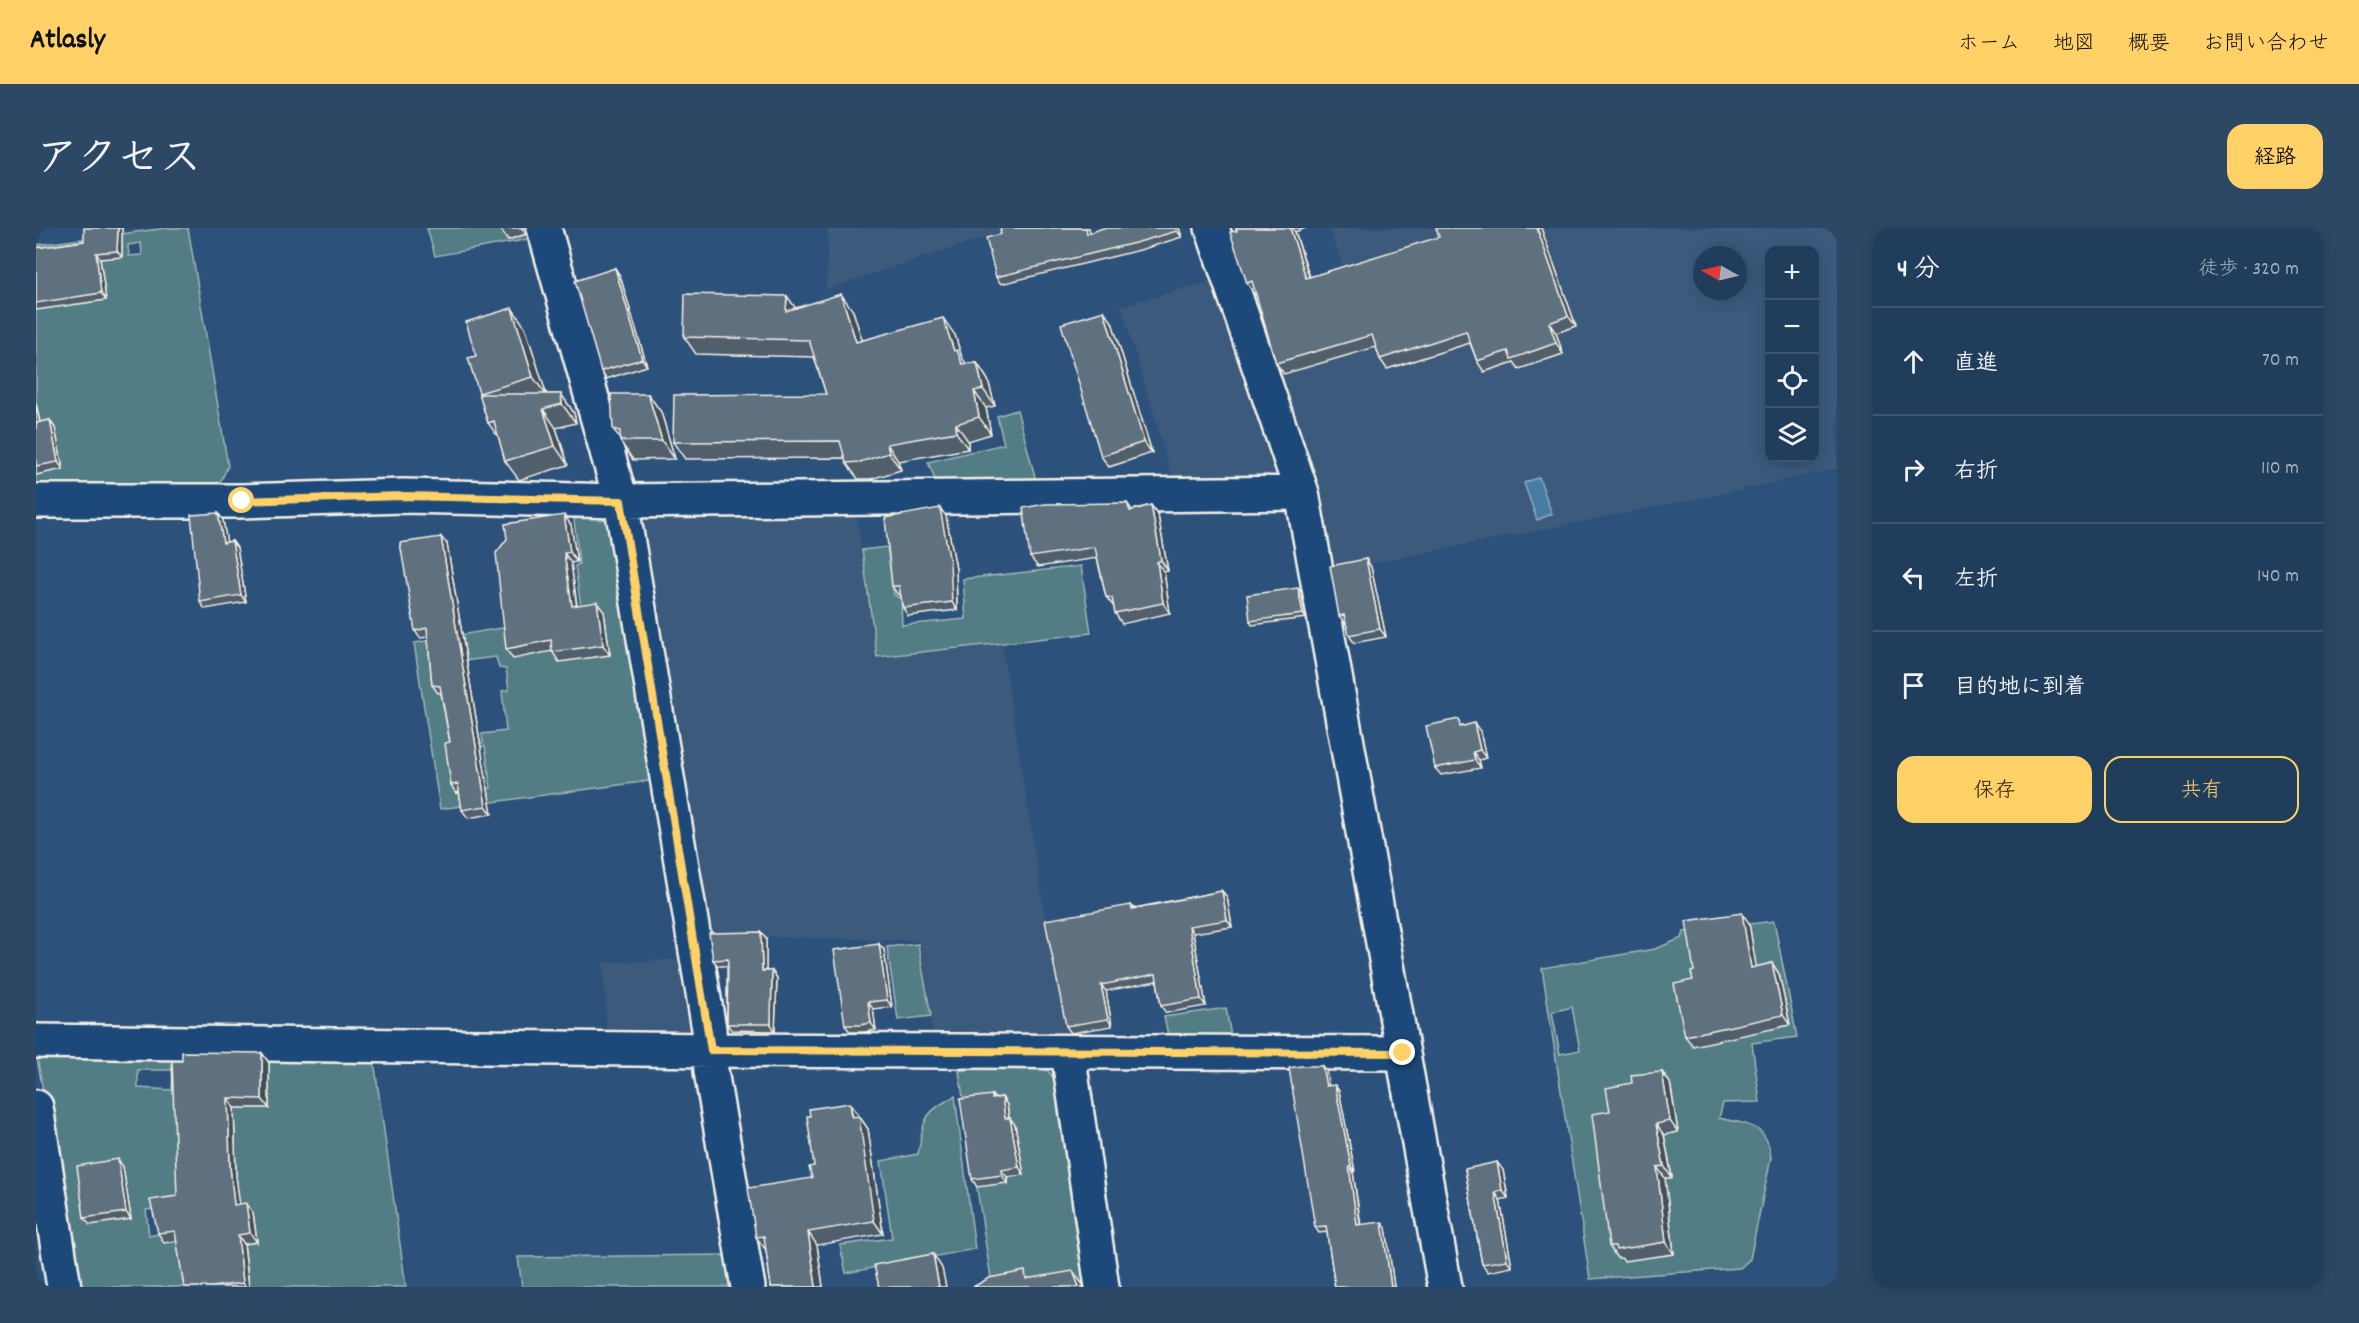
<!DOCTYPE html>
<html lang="ja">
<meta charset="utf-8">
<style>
:root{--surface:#213d5c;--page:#2d4865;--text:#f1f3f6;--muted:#a2aebb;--line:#3e5672;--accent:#ffd166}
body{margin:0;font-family:Dekko,"Klee One",sans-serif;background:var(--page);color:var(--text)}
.controls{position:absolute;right:18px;top:18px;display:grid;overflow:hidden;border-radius:12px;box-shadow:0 3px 15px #0003}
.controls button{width:54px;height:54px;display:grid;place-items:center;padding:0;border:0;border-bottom:2px solid var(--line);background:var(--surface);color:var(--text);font:30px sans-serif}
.compass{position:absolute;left:1657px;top:18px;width:54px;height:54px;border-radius:50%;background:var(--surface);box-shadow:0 3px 15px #0003;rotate:278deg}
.stop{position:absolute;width:18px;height:18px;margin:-14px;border:4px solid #ffd166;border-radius:50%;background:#fff}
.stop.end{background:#ffd166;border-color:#fff;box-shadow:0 2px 6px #0008}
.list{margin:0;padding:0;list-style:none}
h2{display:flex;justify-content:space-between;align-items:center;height:78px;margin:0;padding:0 24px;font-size:26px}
h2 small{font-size:20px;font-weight:400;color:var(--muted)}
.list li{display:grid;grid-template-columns:39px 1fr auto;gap:18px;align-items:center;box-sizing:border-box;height:108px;padding:0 24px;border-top:2px solid var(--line)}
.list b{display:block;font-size:22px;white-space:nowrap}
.list em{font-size:20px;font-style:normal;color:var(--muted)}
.actions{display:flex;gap:12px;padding:18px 24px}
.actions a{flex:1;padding:14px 0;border:2px solid var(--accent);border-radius:18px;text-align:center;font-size:21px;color:var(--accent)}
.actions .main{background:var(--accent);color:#111}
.icon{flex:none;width:33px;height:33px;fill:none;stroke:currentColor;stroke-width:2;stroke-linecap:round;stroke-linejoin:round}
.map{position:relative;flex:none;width:1801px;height:1059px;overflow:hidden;border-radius:18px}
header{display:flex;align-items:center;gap:36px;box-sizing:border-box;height:84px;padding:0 30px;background:var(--accent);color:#111}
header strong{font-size:28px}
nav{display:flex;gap:33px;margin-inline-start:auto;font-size:21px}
.intro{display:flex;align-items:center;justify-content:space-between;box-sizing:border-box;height:144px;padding:0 36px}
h1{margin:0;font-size:42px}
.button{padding:15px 27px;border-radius:18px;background:var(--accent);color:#111;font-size:21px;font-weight:700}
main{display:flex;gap:36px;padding:0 36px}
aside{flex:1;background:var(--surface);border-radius:18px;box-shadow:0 3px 15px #0003}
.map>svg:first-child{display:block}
.built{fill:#3b5a7c;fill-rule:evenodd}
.green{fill:#527d85;stroke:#a3b7b6;stroke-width:1.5;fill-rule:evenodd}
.water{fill:#467ca3;stroke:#8cabbf;stroke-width:1.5}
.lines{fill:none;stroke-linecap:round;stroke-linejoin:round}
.minor-casing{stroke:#f4f1e8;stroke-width:38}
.minor{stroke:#1f4a7a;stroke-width:33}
.wall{fill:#515f6c;stroke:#f4f1e8;stroke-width:1.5}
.shaded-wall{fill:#424e58;stroke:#f4f1e8;stroke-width:1.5}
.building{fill:#5e6f7e;stroke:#f4f1e8;stroke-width:1.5}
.route{stroke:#ffd166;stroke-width:8}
</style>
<header>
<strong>Atlasly</strong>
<nav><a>ホーム</a><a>地図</a><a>概要</a><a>お問い合わせ</a></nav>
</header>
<div class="intro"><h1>アクセス</h1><a class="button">経路</a></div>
<main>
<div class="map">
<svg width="1801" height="1059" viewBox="0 0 1801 1059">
<rect width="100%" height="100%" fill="#2c517b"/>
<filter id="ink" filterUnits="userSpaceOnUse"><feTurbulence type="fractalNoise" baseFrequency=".0167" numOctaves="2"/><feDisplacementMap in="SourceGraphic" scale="12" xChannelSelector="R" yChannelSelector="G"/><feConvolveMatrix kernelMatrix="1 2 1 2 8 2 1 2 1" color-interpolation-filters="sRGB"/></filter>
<g filter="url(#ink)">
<path class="built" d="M 792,0 L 979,0 L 790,61 Z
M 1293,0 L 1801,0 L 1801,241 L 1686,266 L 1297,343 L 1220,86 L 1311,50 ZM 1734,22 L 1778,22 L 1778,230 L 1734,230 ZM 1666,27 L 1702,27 L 1702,63 L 1666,63 Z
M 1179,52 L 1246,242 L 1240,252 L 1139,259 L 1085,78 Z
M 820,285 L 841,429 L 966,416 L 1010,695 L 1034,811 L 898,815 L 884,713 L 670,707 L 603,295 L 612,286 Z
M 650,731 L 663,801 L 653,810 L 571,806 L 567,735 Z"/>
<path class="green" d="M 131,0 L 152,0 L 192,238 L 180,263 L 0,260 L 0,247 L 27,241 L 0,204 L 0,82 L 69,72 L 0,27 L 0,17 ZM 105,15 L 106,27 L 93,28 L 92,17 Z
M 391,0 L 469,0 L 472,12 L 495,5 L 499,10 L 399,28 Z
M 981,182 L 1001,256 L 901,256 L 892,234 L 968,216 L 961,188 Z
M 571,286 L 620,552 L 404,581 L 378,415 L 546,386 L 539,338 L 543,336 L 538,291 ZM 460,429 L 463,440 L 470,441 L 473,462 L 466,463 L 470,503 L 446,506 L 447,515 L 432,517 L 409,465 L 402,464 L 411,435 ZM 449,518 L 455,560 L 420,565 L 415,523 Z
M 851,319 L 858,367 L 865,371 L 866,397 L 930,391 L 927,351 L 1045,338 L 1055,405 L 841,429 L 826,322 Z
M 1738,693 L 1761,809 L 1716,815 L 1724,874 L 1687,875 L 1683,890 C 1711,897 1732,895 1735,930 L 1714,1031 L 1704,1040 L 1554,1051 L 1506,740 L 1619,721 L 1646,710 L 1648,704 ZM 1536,779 L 1544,822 L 1524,826 L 1516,784 ZM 1635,858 L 1642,904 L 1628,907 L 1636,949 L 1607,953 Z
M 882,716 L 895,788 L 862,792 L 851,719 Z
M 1190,780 L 1196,814 L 1133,812 L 1128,789 Z
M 0,824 L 338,832 L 370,1059 L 213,1059 L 208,1016 L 220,1014 L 217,985 L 205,986 L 202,971 L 110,982 L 113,1008 L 126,1005 L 146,1012 L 153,1059 L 42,1059 ZM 153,831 L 232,832 L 232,880 L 198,880 ZM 102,842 L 137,842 L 136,862 L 102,860 Z
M 982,833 L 1012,843 L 1019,852 L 1052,1055 L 1026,1059 L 1002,1059 L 999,1049 L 956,1057 L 923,843 ZM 961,875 L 982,947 L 971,949 L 971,955 Z
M 919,868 L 939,1021 L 810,1045 L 804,1017 L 856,1010 L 845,933 L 882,926 C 889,891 885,886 919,868 Z
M 693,1027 L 699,1059 L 486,1059 L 482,1029 Z"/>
<path class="water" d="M 1503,249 L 1516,286 L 1501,292 L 1488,255 Z"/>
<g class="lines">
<g class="minor-casing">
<path id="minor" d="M 508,0 L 585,273 L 673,801 L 675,843 L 712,1059
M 1176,0 L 1266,265 L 1409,1059
M 0,273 L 206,273 L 367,268 L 585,273 L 1266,265
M 0,813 L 675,822 L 1367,825
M 1032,824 L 1066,1059
M 0,879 L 28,1059"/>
</g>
<use href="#minor" class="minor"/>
</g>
<path class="wall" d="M 86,0 L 86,29 L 64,31 L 70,72 L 0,82 L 0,20 L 48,13 Z
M 464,0 L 490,0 L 490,6 L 472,12 Z
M 968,0 L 1053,0 L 1054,5 L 1143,0 L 1146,9 L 1104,22 L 965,56 L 960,49 L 965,6 Z
M 1200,0 L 1270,0 L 1259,4 L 1274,49 L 1505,0 L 1540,98 L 1520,105 L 1527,126 L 1483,141 L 1478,134 L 1448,144 L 1441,133 L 1434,115 L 1351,141 L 1344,131 L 1340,119 L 1248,146 L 1240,135 L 1220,65 L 1218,66 L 1211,55 Z
M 579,40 L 584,48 L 611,138 L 570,151 L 565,143 Z
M 760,80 L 817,83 L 826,112 L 919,107 L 926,130 L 930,136 L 941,135 L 952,152 L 959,178 L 950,180 L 955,206 L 932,213 L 932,221 L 862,233 L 865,242 L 835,251 L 822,251 L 810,235 L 809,230 L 649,231 L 637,214 L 790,166 L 778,129 L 660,126 L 648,109 Z
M 1068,83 L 1076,94 L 1116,225 L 1073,239 L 1065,228 Z
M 489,99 L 510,166 L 525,166 L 538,185 L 540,195 L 520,200 L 532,237 L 483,252 L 469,233 L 463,210 L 452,195 L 443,165 L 440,128 Z
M 612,166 L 625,184 L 639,231 L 597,232 L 584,213 L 584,210 L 577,201 Z
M 0,175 L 4,194 L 14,192 L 19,200 L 27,241 L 0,247 Z
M 1091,275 L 1096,282 L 1115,277 L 1122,287 L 1132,343 L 1128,344 L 1134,385 L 1086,396 L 1079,385 L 1078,379 L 1070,369 L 1061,330 L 1002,339 L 994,329 Z
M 182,285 L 187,292 L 190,314 L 196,313 L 201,320 L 210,374 L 169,381 L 164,374 Z
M 910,288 L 920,341 L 921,382 L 872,388 L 867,380 L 864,366 L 861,366 L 856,358 Z
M 535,297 L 541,334 L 535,335 L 541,377 L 568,384 L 574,427 L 523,434 L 516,423 L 477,431 L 470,421 Z
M 411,316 L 456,586 L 432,590 L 426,582 L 423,564 L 420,565 L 415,557 L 414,514 L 405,465 L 402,465 L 396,457 L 392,409 L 384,410 L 379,403 Z
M 1330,331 L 1335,339 L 1350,409 L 1318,415 L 1313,407 L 1310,395 L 1309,395 L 1303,388 Z
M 1265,364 L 1270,390 L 1216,397 L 1214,393 Z
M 1427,498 L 1444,503 L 1450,530 L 1443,532 L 1445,540 L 1405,547 L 1399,540 Z
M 1186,663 L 1191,669 L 1196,699 L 1157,705 L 1170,778 L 1130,785 L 1125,778 L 1121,753 L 1070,763 L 1076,798 L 1035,805 L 1030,798 L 1095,677 L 1098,680 Z
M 1713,695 L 1720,739 L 1736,735 L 1743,746 L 1754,797 L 1657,818 L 1649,808 L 1658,743 Z
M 725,704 L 730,711 L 730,743 L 736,743 L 741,750 L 739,803 L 695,802 L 691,796 L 691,738 L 682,738 L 677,732 Z
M 848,722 L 856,779 L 837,781 L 840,802 L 828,804 L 814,804 L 809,797 Z
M 226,825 L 233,835 L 233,880 L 198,880 L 200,948 L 203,976 L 217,985 L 221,1014 L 208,1016 L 213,1059 L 148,1059 L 141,1013 L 128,1015 L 122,1005 L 141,968 L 146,833 Z
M 1286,838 L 1290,843 L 1292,858 L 1303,863 L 1319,944 L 1317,944 L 1325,997 L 1350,1000 L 1358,1059 L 1299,1059 L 1291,1004 L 1283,1005 L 1279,999 Z
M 1626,844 L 1634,855 L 1642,904 L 1628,907 L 1636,950 L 1629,950 L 1638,1026 L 1588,1033 L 1585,1030 L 1581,1030 L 1573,1018 L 1574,883 Z
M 956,867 L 958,870 L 966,869 L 971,877 L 973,890 L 979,897 L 988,947 L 971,949 L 971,955 L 941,959 L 936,951 Z
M 814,875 L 832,901 L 847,1006 L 781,1017 L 787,1059 L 735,1059 L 730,1022 L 720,1009 L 776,950 L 778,938 L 774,888 Z
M 87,939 L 95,991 L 54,997 L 48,990 Z
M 1429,941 L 1467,942 L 1472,970 L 1464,972 L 1476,1039 L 1452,1044 L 1446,1036 Z"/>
<path class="shaded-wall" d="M 82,0 L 86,0 L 86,29 L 81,23 Z
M 486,0 L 490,0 L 490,6 Z
M 1050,0 L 1053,0 L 1056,13 L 1051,6 Z
M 1140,0 L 1143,0 L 1146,9 L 1141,3 Z
M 1254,0 L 1256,0 L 1259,4 L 1277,61 L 1270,50 Z
M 1501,0 L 1505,0 L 1540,98 L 1532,88 Z
M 60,25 L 64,31 L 70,72 L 65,65 Z
M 579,40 L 584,48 L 611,138 L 606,131 Z
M 805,66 L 817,83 L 832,131 L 820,114 Z
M 751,68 L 763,85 L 750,83 Z
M 476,80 L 489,99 L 511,168 L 497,149 Z
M 1068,83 L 1076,94 L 1116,225 L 1108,214 Z
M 907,90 L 919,107 L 926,130 L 933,139 L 938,153 L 918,123 Z
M 1513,95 L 1520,105 L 1527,126 L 1520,115 Z
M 941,135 L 952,152 L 959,178 L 947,161 Z
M 938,163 L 950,180 L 955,206 L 943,189 Z
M 525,166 L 538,185 L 540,195 L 526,176 Z
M 612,166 L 625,184 L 639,231 L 626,213 Z
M 0,175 L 5,202 L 0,195 Z
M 507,181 L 520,200 L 532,237 L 519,218 Z
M 14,192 L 19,200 L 27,241 L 22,234 Z
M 920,196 L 932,213 L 932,221 L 920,204 Z
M 851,216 L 862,233 L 865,242 L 853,225 Z
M 1115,277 L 1122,287 L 1132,343 L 1125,332 Z
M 904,280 L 910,288 L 920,341 L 921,382 L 916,374 Z
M 182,285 L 187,292 L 192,321 L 187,315 Z
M 528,287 L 535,297 L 541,334 L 534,324 Z
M 405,309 L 411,316 L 456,586 L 450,578 Z
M 196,313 L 201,320 L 210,374 L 205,367 Z
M 528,325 L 535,335 L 542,388 L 536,378 Z
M 1330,331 L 1335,339 L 1350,409 L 1344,401 Z
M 1121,334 L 1128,344 L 1134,385 L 1127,375 Z
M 1262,360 L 1265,364 L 1270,390 L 1267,386 Z
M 561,374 L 568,384 L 574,427 L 567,417 Z
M 1438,495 L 1444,503 L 1450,530 L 1444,522 Z
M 1437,524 L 1443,532 L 1445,540 L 1439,532 Z
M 1186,663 L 1191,669 L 1196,699 L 1191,692 Z
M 1706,685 L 1713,695 L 1722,750 L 1715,740 Z
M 1153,698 L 1157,705 L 1170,778 L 1165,771 Z
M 725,704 L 730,711 L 730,749 L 726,743 Z
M 843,716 L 848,722 L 856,779 L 851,772 Z
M 1736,735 L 1743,746 L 1754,797 L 1747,787 Z
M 736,743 L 741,750 L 739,803 L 735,796 Z
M 1065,757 L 1070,763 L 1076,798 L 1072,791 Z
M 832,774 L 837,781 L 840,802 L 835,795 Z
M 226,825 L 233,835 L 233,880 L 226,871 Z
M 1286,838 L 1290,843 L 1294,864 L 1290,858 Z
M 1626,844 L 1634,855 L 1642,904 L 1634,893 Z
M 1299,857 L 1303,863 L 1319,944 L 1315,938 Z
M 966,869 L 971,877 L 974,898 L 969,890 Z
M 192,870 L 198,880 L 200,948 L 205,986 L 198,977 L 194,939 Z
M 814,875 L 832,901 L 847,1006 L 838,993 Z
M 974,890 L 979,897 L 988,947 L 983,939 Z
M 1620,896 L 1628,907 L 1636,950 L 1628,938 Z
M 82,931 L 87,939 L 95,991 L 90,984 Z
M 1461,934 L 1467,942 L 1472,970 L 1466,962 Z
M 1313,939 L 1317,944 L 1325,1003 L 1321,997 Z
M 1621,939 L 1629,950 L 1638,1026 L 1630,1014 Z
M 965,942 L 971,949 L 971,955 L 966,947 Z
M 1459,964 L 1464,972 L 1476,1039 L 1471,1032 Z
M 210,975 L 217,985 L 221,1014 L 214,1005 Z
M 1346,994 L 1350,1000 L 1358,1059 L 1355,1059 Z
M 772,1004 L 781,1017 L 787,1059 L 780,1059 Z
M 202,1007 L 208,1016 L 213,1059 L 210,1059 L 207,1055 Z
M 897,1026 L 906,1040 L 910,1059 L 903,1059 Z
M 1037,1043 L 1047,1057 L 1048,1059 L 1043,1059 Z"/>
<path class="building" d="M 48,0 L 82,0 L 81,23 L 60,25 L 65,65 L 0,75 L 0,20 L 48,13 Z
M 968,0 L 1050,0 L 1051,6 L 1067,0 L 1140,0 L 1141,3 L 1099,15 L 960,49 L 950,10 L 965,6 L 964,1 Z
M 1200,0 L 1254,0 L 1270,50 L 1403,9 L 1400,0 L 1501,0 L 1532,88 L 1513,95 L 1520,115 L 1475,131 L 1472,123 L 1441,133 L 1430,103 L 1344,131 L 1336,107 L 1240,135 L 1216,53 L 1211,55 L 1194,4 L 1201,3 Z
M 579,40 L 606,131 L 565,143 L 539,53 Z
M 649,66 L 751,68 L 750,83 L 805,66 L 820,114 L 907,90 L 918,123 L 921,122 L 926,136 L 941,135 L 947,161 L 938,163 L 943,189 L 920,196 L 920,204 L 851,216 L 853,225 L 824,234 L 810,235 L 804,213 L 637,214 L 638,167 L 790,166 L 773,112 L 648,109 Z
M 476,80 L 497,149 L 443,165 L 432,130 L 440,128 L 430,94 Z
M 1068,83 L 1108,214 L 1065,228 L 1025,96 Z
M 443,166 L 525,166 L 526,176 L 507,181 L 519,218 L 469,233 L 458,193 L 452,195 Z
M 575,166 L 612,166 L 626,213 L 584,213 L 584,203 L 577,201 Z
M 14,192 L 22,234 L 0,238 L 0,195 Z
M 1091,275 L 1094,283 L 1115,277 L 1125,332 L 1121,334 L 1127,375 L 1079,385 L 1076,370 L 1070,369 L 1059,319 L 994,329 L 987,280 L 1009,276 Z
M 904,280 L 914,334 L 916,374 L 867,380 L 863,358 L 856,358 L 849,290 Z
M 182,285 L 187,315 L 196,313 L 205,367 L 164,374 L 155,287 Z
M 528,287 L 534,324 L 528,325 L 536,378 L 561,374 L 567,417 L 516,424 L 515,412 L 470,421 L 460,325 L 471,311 L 469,296 Z
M 405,309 L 450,578 L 426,582 L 422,556 L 415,557 L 409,515 L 414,514 L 404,458 L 396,457 L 391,400 L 379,403 L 364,315 Z
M 1330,331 L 1344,401 L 1313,407 L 1308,387 L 1303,388 L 1294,338 Z
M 1262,360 L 1267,386 L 1214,393 L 1211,367 Z
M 1423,491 L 1424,499 L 1438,495 L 1444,522 L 1437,524 L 1439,532 L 1399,540 L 1390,498 Z
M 1186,663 L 1191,692 L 1153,698 L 1165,771 L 1125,778 L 1120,746 L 1065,757 L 1072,791 L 1030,798 L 1009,692 L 1095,677 L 1096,681 Z
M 1706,685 L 1715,740 L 1736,735 L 1747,787 L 1649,808 L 1638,756 L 1657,752 L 1655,744 L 1658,743 L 1650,693 Z
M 725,704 L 726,743 L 736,743 L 735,796 L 691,796 L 692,731 L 677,732 L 673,705 Z
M 843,716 L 851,772 L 832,774 L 835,795 L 824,797 L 809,797 L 798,722 Z
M 146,824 L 226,825 L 226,871 L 192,870 L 194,939 L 198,977 L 210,975 L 214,1005 L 202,1007 L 207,1055 L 175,1059 L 148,1059 L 139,1003 L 122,1005 L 114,972 L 141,968 L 136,833 L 146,833 Z
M 1265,838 L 1286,838 L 1290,858 L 1299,857 L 1315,938 L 1313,939 L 1321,997 L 1346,994 L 1355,1059 L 1299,1059 L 1290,998 L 1279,999 L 1253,840 Z
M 1626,844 L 1634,893 L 1620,896 L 1628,938 L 1621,939 L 1630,1014 L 1580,1022 L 1579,1018 L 1573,1018 L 1556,886 L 1574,883 L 1570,860 L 1596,855 L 1595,847 Z
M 956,867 L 956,871 L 966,869 L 969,890 L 974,890 L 983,939 L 965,942 L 966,947 L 936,951 L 924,871 Z
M 814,875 L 816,889 L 823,888 L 838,993 L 772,1004 L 780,1059 L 735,1059 L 728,1008 L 720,1009 L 712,960 L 776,950 L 773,939 L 778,938 L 771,888 L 774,888 L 773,881 Z
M 82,931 L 90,984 L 48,990 L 41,938 Z
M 1461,934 L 1466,962 L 1459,964 L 1471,1032 L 1446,1036 L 1429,941 Z
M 897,1026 L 903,1059 L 843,1059 L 838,1037 Z
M 989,1043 L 990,1051 L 1037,1043 L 1043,1059 L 937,1059 L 953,1050 Z"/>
</g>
<g class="lines" filter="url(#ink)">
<path class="route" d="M 206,273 L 367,268 L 585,273 L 675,822 L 1367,825"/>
</g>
</svg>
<div class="controls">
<button>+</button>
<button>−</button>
<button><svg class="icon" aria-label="locate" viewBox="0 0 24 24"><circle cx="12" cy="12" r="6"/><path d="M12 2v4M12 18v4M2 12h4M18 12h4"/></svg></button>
<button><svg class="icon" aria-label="layers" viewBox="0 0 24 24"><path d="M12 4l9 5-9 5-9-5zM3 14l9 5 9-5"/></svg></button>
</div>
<svg class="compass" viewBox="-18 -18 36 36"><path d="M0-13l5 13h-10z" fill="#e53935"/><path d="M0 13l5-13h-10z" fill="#a2aebb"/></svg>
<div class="stop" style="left:206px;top:273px"></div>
<div class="stop end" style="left:1367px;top:825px"></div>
</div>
<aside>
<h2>4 分<small>徒歩 · 320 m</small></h2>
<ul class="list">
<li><svg class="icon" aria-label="ahead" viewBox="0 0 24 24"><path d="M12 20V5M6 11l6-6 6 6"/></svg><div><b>直進</b></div><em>70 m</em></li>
<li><svg class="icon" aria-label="right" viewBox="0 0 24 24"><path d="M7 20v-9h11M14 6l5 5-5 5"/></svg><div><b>右折</b></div><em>110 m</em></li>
<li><svg class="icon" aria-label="left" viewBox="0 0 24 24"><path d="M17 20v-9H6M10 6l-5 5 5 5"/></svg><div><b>左折</b></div><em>140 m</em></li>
<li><svg class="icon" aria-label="arrive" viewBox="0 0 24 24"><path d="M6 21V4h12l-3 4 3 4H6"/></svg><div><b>目的地に到着</b></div></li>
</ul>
<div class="actions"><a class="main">保存</a><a>共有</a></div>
</aside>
</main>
